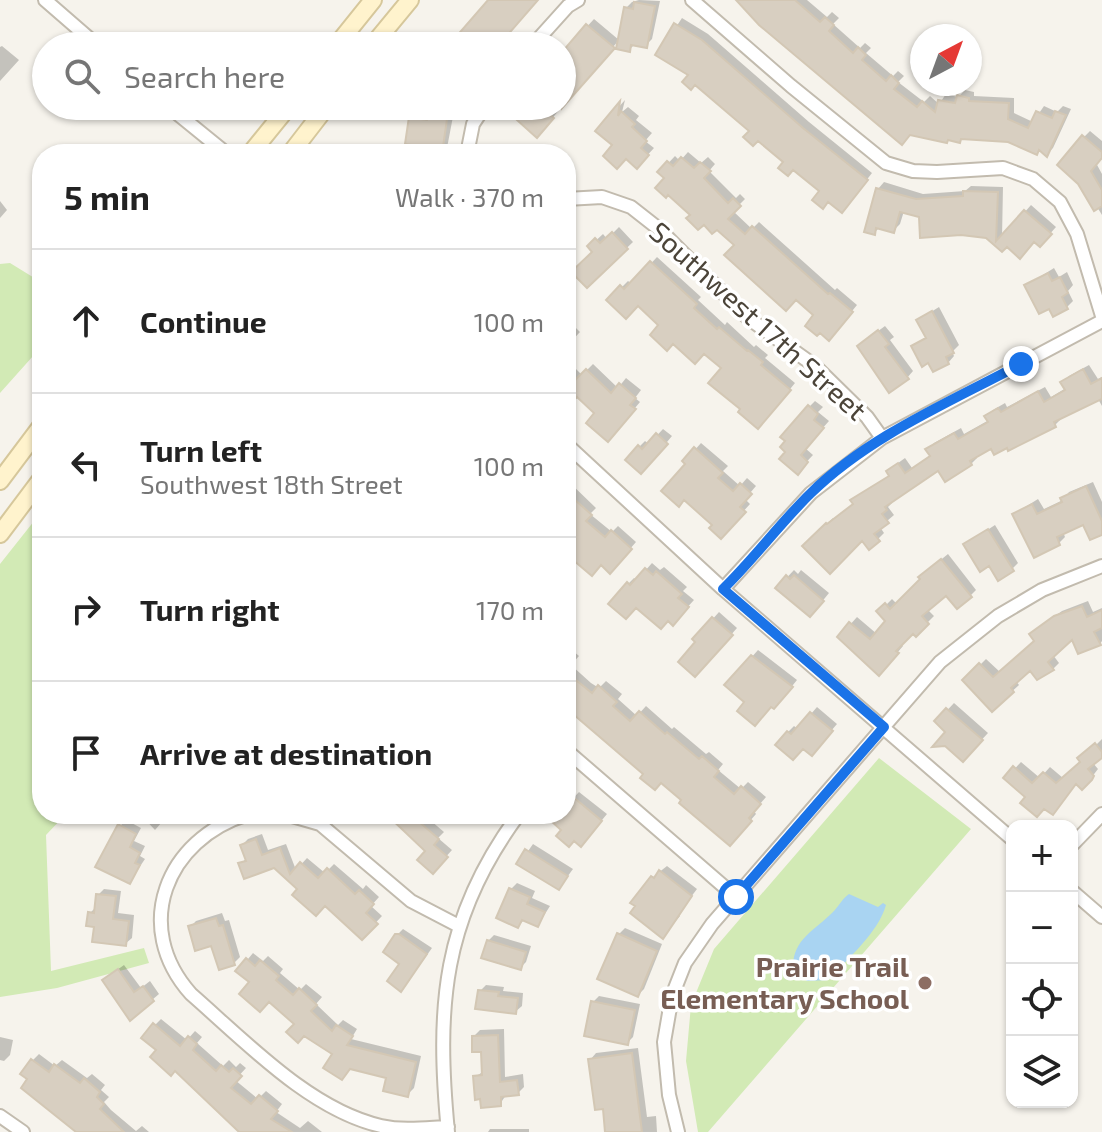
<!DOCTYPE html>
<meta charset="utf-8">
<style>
:root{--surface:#fff;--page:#f6f6f6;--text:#222;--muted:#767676;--line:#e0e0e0}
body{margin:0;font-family:"Exo 2",sans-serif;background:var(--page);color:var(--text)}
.controls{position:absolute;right:24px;bottom:24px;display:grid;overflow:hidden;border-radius:16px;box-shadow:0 2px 6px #0004}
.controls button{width:72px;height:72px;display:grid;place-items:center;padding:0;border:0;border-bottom:2px solid var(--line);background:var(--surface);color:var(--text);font:40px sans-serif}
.compass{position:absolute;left:910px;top:24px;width:72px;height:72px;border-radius:50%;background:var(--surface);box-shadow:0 2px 6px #0004;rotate:41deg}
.stop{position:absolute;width:24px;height:24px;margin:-18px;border:6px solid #1a73e8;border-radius:50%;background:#fff}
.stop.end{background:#1a73e8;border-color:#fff;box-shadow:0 2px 8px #0008}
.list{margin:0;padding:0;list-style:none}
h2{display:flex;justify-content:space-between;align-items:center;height:104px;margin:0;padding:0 32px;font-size:34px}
h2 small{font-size:26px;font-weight:400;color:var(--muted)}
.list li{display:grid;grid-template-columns:52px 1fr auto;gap:24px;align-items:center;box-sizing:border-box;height:144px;padding:0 32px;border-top:2px solid var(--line)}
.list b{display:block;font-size:30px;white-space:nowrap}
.list p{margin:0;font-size:26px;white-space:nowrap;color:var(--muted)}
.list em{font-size:26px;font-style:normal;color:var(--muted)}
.icon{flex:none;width:44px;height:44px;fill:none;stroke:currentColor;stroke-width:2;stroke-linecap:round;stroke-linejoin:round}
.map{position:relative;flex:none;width:1102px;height:1132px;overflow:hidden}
.search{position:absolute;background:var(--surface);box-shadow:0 2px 6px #0004;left:32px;top:32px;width:544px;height:88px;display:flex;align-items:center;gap:20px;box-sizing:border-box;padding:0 28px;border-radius:44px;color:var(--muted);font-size:30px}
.panel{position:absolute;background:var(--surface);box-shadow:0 2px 6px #0004;left:32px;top:144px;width:544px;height:680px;border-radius:32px}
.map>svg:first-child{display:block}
.green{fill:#d2eab5}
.water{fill:#a9d4f2}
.shadow{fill:#0003}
.building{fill:#d8cfc1;stroke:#d3c7b4;stroke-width:2}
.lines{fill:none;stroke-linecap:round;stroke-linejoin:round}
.minor-casing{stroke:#c2bbae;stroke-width:16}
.secondary-casing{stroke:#d6c79b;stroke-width:20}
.minor{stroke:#fff;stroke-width:12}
.secondary{stroke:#fff3cd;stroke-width:16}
.route{stroke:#1a73e8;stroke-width:10}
.education-dot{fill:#8d6e63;stroke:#fff;stroke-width:3}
.labels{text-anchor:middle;stroke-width:7;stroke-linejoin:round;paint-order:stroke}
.street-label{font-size:28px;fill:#4b4439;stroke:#fff}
.education-label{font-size:28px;font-weight:bold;fill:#785e54;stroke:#fff;text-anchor:end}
</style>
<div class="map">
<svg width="1102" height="1132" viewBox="0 0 1102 1132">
<rect width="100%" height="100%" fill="#f6f3ec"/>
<path class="green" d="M 10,263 L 36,279 L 42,279 L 42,346 L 0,393 L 0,264 Z
M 42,511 L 42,814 L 66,814 L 46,835 L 51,971 L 144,948 L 149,963 L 57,988 L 0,997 L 0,564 Z
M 879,758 L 971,829 L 708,1132 L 698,1132 L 686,1061 L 691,1005 L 714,949 Z"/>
<path class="water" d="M 849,894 L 878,907 L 883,903 L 886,905 C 878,933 848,958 828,980 L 807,981 L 793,967 C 793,939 815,930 832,913 C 839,906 842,899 849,894 Z"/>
<path class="shadow" d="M 639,0 L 660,1 L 652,39 L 646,45 L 636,43 L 629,50 L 626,8 L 632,2 Z
M 739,0 L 807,0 L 827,17 L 832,12 L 839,18 L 833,24 L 860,48 L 865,43 L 871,48 L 866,53 L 893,76 L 898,71 L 904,76 L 898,82 L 924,102 L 930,96 L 939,104 L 946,94 L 958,97 L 965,90 L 974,92 L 974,96 L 1014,98 L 1014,113 L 1033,122 L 1044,106 L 1057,112 L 1063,106 L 1071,109 L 1053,148 L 1047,154 L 1040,148 L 1008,140 L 963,137 L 960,140 Z
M 682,18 L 708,34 L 809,122 L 872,173 L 848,204 L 822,191 L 691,75 L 658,54 Z
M 594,19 L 619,40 L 543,129 L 516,106 L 562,106 L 562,54 Z
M 2,46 L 19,60 L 0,81 L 0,47 Z
M 625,100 L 622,112 L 628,107 L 639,116 L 636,120 L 652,133 L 645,141 L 654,148 L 643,160 L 615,145 L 598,130 Z
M 436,106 L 455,106 L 447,148 L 441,154 L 430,146 L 411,118 L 417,112 L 432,114 Z
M 1090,131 L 1102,141 L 1102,156 L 1096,163 L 1102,174 L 1102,215 L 1097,207 L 1084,137 Z
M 688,152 L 701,163 L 708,157 L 715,164 L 709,171 L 736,198 L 740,194 L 745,199 L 733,211 L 752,229 L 759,222 L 835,290 L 837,288 L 857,305 L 835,332 L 717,227 L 693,215 L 660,172 L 675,156 L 680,161 Z
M 884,182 L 923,194 L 965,191 L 971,186 L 1003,187 L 1002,238 L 1031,205 L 1056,227 L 1040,245 L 1035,240 L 1007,244 L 1002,249 L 987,236 L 904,211 L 900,224 L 894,230 L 880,227 L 874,233 L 878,189 Z
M 0,201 L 7,210 L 0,218 Z
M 619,227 L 633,242 L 587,286 L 595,252 L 590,246 L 603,234 L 607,239 Z
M 657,257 L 701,297 L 698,300 L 725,325 L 727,322 L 754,347 L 756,345 L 768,355 L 765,358 L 795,383 L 764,421 L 743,409 L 723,368 L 705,351 L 661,325 L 638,303 L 609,300 L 628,281 L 632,284 Z
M 1054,268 L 1059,277 L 1067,272 L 1073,285 L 1068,291 L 1073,301 L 1067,307 L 1027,285 Z
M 939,307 L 959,345 L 952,352 L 954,356 L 948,363 L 914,346 L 927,336 L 918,320 Z
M 568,320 L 580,332 L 566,347 L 566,322 Z
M 885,326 L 894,337 L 890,340 L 913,371 L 907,378 L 866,340 Z
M 593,364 L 618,388 L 626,378 L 641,390 L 635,398 L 640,402 L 614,433 L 577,395 L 566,399 L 566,379 L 576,369 L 582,375 Z
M 1089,365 L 1098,379 L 1102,377 L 1102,406 L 1098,399 L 1060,416 L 1061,419 L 1055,425 L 992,446 L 976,455 L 977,458 L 971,464 L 939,468 L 891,501 L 892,503 L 888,507 L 894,515 L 880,527 L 884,533 L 878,539 L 862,538 L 805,546 L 833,518 L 834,520 L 891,475 L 894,466 L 905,458 L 912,468 L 931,455 L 928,450 L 934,443 L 961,428 L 964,434 L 989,420 L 987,416 L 993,410 L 1005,403 L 1007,407 L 1045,387 L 1051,397 L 1066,388 L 1063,382 L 1069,376 Z
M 815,401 L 823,407 L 818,412 L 829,421 L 805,448 L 813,455 L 797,472 L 809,407 Z
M 663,429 L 672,436 L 647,466 L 639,447 L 645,441 L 649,444 Z
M 701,443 L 728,466 L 723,471 L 740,486 L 747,478 L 756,486 L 745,499 L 750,504 L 721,536 L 685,461 Z
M 567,480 L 596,508 L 590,514 L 612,532 L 618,526 L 636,542 L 616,565 L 601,563 L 566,543 Z
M 1093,482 L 1102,502 L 1102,532 L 1084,523 L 1063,532 L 1065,537 L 1059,543 L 1014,514 L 1038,499 L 1044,509 L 1063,500 L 1069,492 Z
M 995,525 L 1018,563 L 1012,569 L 990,564 L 966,544 Z
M 948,554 L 976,590 L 970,596 L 946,593 L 927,609 L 934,616 L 916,634 L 913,631 L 900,643 L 903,646 L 885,667 L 840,636 L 857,617 L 877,634 L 888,621 L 879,612 L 892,599 L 897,604 L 923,580 L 927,571 Z
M 652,563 L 660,570 L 664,567 L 687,587 L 683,591 L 694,600 L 673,623 L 628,584 L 634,578 L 637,580 Z
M 794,570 L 798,574 L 801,570 L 829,593 L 816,609 L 778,587 Z
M 1088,601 L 1093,612 L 1102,608 L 1102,641 L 1100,644 L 1073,637 L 1053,655 L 1059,663 L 1053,669 L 1038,677 L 1030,668 L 1016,681 L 1019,685 L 992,709 L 965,680 L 986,659 L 1000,672 L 1036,641 L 1038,628 L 1062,611 Z
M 719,612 L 737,628 L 701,669 L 698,642 L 695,639 Z
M 566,645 L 579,656 L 571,665 L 591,683 L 599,688 L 606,681 L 622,694 L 618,699 L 637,716 L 646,706 L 672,729 L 674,727 L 706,754 L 709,752 L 723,764 L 718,770 L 741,789 L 748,782 L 766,797 L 754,811 L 756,814 L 736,837 L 662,781 L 646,774 L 566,705 Z
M 758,650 L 797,680 L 780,701 L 747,702 L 727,685 Z
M 954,703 L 988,733 L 963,760 L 948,732 L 937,721 Z
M 817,707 L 837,724 L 812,753 L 788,732 L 794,726 L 798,729 Z
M 1102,739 L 1102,755 L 1093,763 L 1098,769 L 1088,782 L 1077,782 L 1028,797 L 1006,778 L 1021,762 L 1040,778 L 1050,767 L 1063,778 Z
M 579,792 L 607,814 L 587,838 L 564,830 L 559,814 L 566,814 L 566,806 Z
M 140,814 L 169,814 L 155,830 Z
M 389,814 L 423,814 L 444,832 L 438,838 L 452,850 L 433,871 L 428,850 Z
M 126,820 L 141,828 L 134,841 L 145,846 L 140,856 L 145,859 L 130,881 L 120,826 Z
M 262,834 L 268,850 L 286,844 L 296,870 L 307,858 L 325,873 L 334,864 L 363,889 L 366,885 L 379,897 L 371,906 L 382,916 L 362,937 L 325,903 L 300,889 L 274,866 L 240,864 L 247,858 L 242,845 L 248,839 Z
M 533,844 L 573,869 L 559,888 L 519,864 Z
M 667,866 L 697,889 L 678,914 L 680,916 L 663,936 L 633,902 L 653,877 Z
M 517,883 L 535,891 L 532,898 L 550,906 L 538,925 L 525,919 L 518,926 L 511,889 Z
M 104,889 L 121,891 L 118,913 L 134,915 L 132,938 L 125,944 L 96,926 L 90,913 L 97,906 L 98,895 Z
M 222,913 L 225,921 L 229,920 L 240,957 L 234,963 L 190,927 L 196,921 Z
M 625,928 L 662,944 L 644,989 L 638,995 L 619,934 Z
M 403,929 L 432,948 L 407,983 L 396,936 Z
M 494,935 L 531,946 L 526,962 L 520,968 L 488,941 Z
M 253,953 L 263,961 L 268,956 L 283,969 L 280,973 L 300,990 L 306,984 L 322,997 L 316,1004 L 338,1025 L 343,1020 L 357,1029 L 351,1039 L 421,1056 L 414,1088 L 407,1095 L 388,1076 L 335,1053 L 297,1024 L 238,971 Z
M 124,965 L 141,988 L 150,981 L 159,994 L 131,1018 L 110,975 Z
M 486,985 L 504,987 L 503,991 L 523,993 L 522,1006 L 515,1012 L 480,991 Z
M 599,996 L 640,1004 L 633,1037 L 627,1043 L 593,1002 Z
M 161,1019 L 187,1040 L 195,1031 L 202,1037 L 197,1043 L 223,1066 L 229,1060 L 236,1067 L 240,1063 L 246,1068 L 235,1080 L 258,1099 L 266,1091 L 282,1104 L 276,1112 L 300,1128 L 308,1121 L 322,1132 L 241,1132 L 159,1050 L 155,1025 Z
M 504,1029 L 505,1077 L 523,1074 L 524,1087 L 518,1093 L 506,1095 L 500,1104 L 475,1077 L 484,1071 L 483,1050 L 474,1036 L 480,1030 Z
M 0,1037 L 13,1040 L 10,1055 L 4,1061 L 0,1060 Z
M 638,1048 L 647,1117 L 656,1116 L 657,1132 L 607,1132 L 605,1106 L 590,1060 L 596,1053 Z
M 39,1054 L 55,1066 L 62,1060 L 87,1078 L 92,1074 L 105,1085 L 101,1090 L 109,1097 L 104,1102 L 111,1110 L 136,1131 L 142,1126 L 149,1132 L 92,1132 L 30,1079 L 33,1060 Z
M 490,1129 L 529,1129 L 529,1132 L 488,1132 Z"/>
<path class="building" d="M 488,0 L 538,0 L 498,46 L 448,46 Z
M 736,0 L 795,0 L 820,22 L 825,17 L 834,25 L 829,31 L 853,53 L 858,47 L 866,55 L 862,60 L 886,81 L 891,75 L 899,83 L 894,89 L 917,107 L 922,101 L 935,112 L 938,100 L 955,103 L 957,95 L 969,98 L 969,101 L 1009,103 L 1008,119 L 1028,128 L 1036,111 L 1052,118 L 1055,111 L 1066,115 L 1047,157 L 1039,150 L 1037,155 L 1008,142 L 961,139 L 960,143 L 948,140 L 947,143 L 910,135 L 902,145 L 759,25 Z
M 634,2 L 655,6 L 647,48 L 631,45 L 630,52 L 616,49 L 624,7 L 633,9 Z
M 674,23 L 702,40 L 803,128 L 868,180 L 842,213 L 828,202 L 823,209 L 812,200 L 819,191 L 793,170 L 788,176 L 778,168 L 783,162 L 758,141 L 753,146 L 743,137 L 749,131 L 695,85 L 691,90 L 682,82 L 688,75 L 655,55 Z
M 586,24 L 615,48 L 562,108 L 562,52 Z
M 620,101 L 618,116 L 621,111 L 635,124 L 632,127 L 647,141 L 641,148 L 649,155 L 637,169 L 626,159 L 617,169 L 603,156 L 612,145 L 595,131 Z
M 433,106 L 453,106 L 447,119 L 442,154 L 427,154 L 428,148 L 405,144 L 409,117 L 427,120 Z
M 513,106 L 540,106 L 554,118 L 537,138 L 508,112 Z
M 1082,135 L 1102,152 L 1102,158 L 1091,171 L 1102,190 L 1102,206 L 1094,211 L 1078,184 L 1057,165 Z
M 681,157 L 694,168 L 700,162 L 711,171 L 704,178 L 728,203 L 733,198 L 741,206 L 728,219 L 745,234 L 752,226 L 828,294 L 830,293 L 853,312 L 829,341 L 820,333 L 817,336 L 805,326 L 813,315 L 796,300 L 786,311 L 724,255 L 734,245 L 717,230 L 712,234 L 704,225 L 698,230 L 686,218 L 690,215 L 668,195 L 666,198 L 655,188 L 664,178 L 657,172 L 667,161 L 673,166 Z
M 876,188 L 916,199 L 963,196 L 963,191 L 998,192 L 996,241 L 1024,210 L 1052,234 L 1040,247 L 1034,242 L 1020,259 L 1007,247 L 1002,252 L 986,238 L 961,235 L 920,238 L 919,217 L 900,212 L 894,233 L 876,228 L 875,235 L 864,232 Z
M 612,232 L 628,249 L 587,288 L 571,272 L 592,252 L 587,246 L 595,238 L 600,243 Z
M 650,261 L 697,304 L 694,308 L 717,329 L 719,327 L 747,351 L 748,350 L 763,362 L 761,365 L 791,390 L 758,429 L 738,412 L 740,409 L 708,383 L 721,368 L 704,354 L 695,364 L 673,344 L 667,351 L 650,335 L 658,325 L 638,306 L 626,319 L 606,300 L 620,285 L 624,289 Z
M 1048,273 L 1052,281 L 1060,277 L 1068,293 L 1062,297 L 1068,309 L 1053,317 L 1049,309 L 1039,314 L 1024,285 Z
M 932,311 L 954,353 L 946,357 L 949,364 L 933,372 L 928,363 L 922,367 L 911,346 L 926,338 L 916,320 Z
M 878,330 L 889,344 L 885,347 L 909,379 L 889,393 L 857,346 Z
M 586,369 L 611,393 L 619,383 L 636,398 L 630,405 L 636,409 L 608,442 L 586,423 L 594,413 L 577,397 L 566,408 L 566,371 L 575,380 Z
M 1083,369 L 1091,384 L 1102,378 L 1102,399 L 1054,422 L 1056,427 L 1008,451 L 1007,448 L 994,455 L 991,449 L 970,461 L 972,465 L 945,482 L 938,471 L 885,507 L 887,510 L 882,514 L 889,523 L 874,534 L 880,541 L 869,550 L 862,541 L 830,574 L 802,546 L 826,523 L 827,524 L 853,504 L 850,500 L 889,476 L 886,471 L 898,463 L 905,473 L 930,456 L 925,449 L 954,433 L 958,439 L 988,422 L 984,416 L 998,408 L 1001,412 L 1038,391 L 1044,402 L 1065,390 L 1060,382 Z
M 808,405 L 818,414 L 814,420 L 824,428 L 801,455 L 808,462 L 798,475 L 779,459 L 785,452 L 780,447 L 785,441 L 780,437 Z
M 656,433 L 668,444 L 641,474 L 625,460 L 638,445 L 642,449 Z
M 694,447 L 723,473 L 718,478 L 733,491 L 740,483 L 752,494 L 740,507 L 746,512 L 721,539 L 709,528 L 712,525 L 684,500 L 679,507 L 661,491 L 685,464 L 682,461 Z
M 1086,486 L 1102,521 L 1102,535 L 1090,540 L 1083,525 L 1057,537 L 1060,545 L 1034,558 L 1012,514 L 1032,504 L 1037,514 L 1062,502 L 1060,498 Z
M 566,492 L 592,515 L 586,521 L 605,537 L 611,530 L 632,549 L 610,574 L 601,565 L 592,576 L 566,554 Z
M 988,529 L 1014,571 L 998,581 L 989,566 L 980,572 L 963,544 Z
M 941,559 L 972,597 L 957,609 L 946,596 L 922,616 L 929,624 L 916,637 L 913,634 L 896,651 L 899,653 L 879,676 L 837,637 L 849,622 L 870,639 L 885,621 L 876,611 L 885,603 L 890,609 L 920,579 L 918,577 Z
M 645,568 L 653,575 L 656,571 L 682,594 L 678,598 L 689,607 L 673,626 L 668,621 L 661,629 L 636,608 L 626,619 L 608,604 L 627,582 L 630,585 Z
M 786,575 L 790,579 L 794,575 L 824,601 L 810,617 L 775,588 Z
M 1082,606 L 1087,617 L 1102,610 L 1102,628 L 1094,632 L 1101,645 L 1078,654 L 1072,640 L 1048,662 L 1054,670 L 1037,680 L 1030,671 L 1011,688 L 1014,692 L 992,712 L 962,680 L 979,663 L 993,677 L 1034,641 L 1029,634 L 1054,616 Z
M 712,617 L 733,635 L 695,677 L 678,662 L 695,642 L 692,639 Z
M 751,655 L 793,687 L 774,709 L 771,707 L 755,726 L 737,711 L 744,702 L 724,685 Z
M 566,672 L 592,693 L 598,685 L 617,702 L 613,706 L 630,721 L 639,711 L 665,734 L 667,732 L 699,759 L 702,756 L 719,771 L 714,777 L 734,794 L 741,786 L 761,804 L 749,818 L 752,821 L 730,846 L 679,803 L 681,800 L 661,783 L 655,790 L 640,778 L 643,774 L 566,708 Z
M 946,708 L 983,740 L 963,762 L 945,746 L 932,747 L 945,732 L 934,721 Z
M 810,712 L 833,731 L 812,756 L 803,749 L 793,760 L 775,745 L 787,731 L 791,734 Z
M 1095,743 L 1102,752 L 1102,758 L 1088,769 L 1094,776 L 1092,780 L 1082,790 L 1076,784 L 1053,815 L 1044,809 L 1037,817 L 1020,803 L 1025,797 L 1003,778 L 1013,766 L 1032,783 L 1043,772 L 1056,783 L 1080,762 L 1077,758 Z
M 572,796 L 602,821 L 581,847 L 574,841 L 569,847 L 556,836 L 561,830 L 551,821 L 557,814 L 566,814 L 566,803 Z
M 386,814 L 410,814 L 439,839 L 434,845 L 448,857 L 433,874 L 417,860 L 425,851 Z
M 118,824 L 136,834 L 130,847 L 140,853 L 135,863 L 140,865 L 130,884 L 95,867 Z
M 256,839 L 262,855 L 280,848 L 290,874 L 300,862 L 318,878 L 327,868 L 355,894 L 359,890 L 374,904 L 366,913 L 378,924 L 362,940 L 325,906 L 316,916 L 292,895 L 297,889 L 274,868 L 244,879 L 238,863 L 246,861 L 240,845 Z
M 525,849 L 568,876 L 559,890 L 516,864 Z
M 659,870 L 692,896 L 663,939 L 630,913 L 635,906 L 630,903 L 651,876 L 654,878 Z
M 509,888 L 530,897 L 527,904 L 545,912 L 538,927 L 522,920 L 518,928 L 496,918 Z
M 96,894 L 116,896 L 113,919 L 129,921 L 126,946 L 92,942 L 94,927 L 86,926 L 88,912 L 94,913 Z
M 216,918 L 219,926 L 223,925 L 235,965 L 219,970 L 211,946 L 195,951 L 188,926 Z
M 617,933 L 657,951 L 638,997 L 597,979 Z
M 395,934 L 399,934 L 427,954 L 401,992 L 387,981 L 399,964 L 383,952 Z
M 487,940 L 526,952 L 521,970 L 481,958 Z
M 246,958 L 255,966 L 260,960 L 279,976 L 276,980 L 293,995 L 299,988 L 317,1005 L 311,1011 L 332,1031 L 336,1025 L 353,1036 L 347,1045 L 416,1062 L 408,1097 L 383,1091 L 386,1078 L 350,1069 L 342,1080 L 323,1068 L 332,1054 L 304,1036 L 298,1043 L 286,1032 L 294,1024 L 269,1002 L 260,1012 L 239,994 L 249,982 L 235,971 Z
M 118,969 L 134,992 L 143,986 L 154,1001 L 130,1021 L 102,980 Z
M 478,990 L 499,992 L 498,996 L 518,998 L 516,1014 L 475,1009 Z
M 591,1001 L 635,1010 L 628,1045 L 584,1036 Z
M 153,1023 L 180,1046 L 188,1036 L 197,1044 L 193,1050 L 216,1071 L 221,1065 L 229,1072 L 233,1068 L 242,1076 L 231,1088 L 251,1104 L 259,1095 L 278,1111 L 271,1119 L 292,1132 L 239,1132 L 175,1071 L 171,1076 L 150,1057 L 156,1050 L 141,1038 Z
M 498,1035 L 500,1082 L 517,1080 L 519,1095 L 501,1097 L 501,1106 L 481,1108 L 480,1099 L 475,1100 L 473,1076 L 482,1075 L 481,1052 L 472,1052 L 472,1036 Z
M 632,1053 L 642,1132 L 605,1132 L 603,1109 L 595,1110 L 588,1059 Z
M 31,1059 L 49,1072 L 54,1064 L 80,1083 L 84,1078 L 100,1092 L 97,1097 L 104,1104 L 100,1109 L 124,1132 L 76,1132 L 21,1088 L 27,1079 L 20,1074 Z"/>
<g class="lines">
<g class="minor-casing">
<path id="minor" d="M 45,0 L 98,46
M 692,0 L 791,86 L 886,163 L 913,171 L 937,172 L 1003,168 L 1033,179 L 1060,202 L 1077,234 L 1102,316
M 532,46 L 568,6 L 578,0
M 168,106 L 227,154
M 467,154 L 473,124 L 485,106
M 566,199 L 602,197 L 631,207 L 659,229 L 748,318 L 815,366 L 867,417 L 882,438
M 566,444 L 723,589 L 1012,839
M 723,589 L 811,493 L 882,438 L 1102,321
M 566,750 L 736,897
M 248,814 C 166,839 131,927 191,994 C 245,1041 310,1110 381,1126 C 404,1131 425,1128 448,1127
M 285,814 L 320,824 L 411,901 L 459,926
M 1072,845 L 1102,814
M 1072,891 L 1102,917
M 0,1116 L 23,1132
M 448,1132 C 436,1007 442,918 519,814
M 678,1132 L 669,1095 L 664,1042 L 672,996 L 685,963 L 712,924 L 940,662 L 998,616 L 1042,590 L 1102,566"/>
</g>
<g class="secondary-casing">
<path id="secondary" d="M 336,46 L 373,0
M 372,46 L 410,0
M 250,154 L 289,106
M 290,154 L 327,106
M 0,481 L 42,425
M 0,534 L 42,478"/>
</g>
<use href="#minor" class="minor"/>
<use href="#secondary" class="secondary"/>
</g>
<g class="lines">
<path class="route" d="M 736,897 L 884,727 L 723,589 C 754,559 780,523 811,493 C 869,436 950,402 1021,364"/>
</g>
<circle class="education-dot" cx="925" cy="983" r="8"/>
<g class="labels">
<g class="street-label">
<text transform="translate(758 321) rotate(42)" y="10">Southwest 17th Street</text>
</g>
<g class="education-label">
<text x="909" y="977">Prairie Trail<tspan x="909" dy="32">Elementary School</tspan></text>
</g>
</g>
</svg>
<div class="controls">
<button>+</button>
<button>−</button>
<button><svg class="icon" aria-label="locate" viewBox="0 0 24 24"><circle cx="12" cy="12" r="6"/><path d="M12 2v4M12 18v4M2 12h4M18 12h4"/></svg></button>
<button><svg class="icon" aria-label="layers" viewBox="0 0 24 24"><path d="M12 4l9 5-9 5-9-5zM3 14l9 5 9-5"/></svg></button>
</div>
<svg class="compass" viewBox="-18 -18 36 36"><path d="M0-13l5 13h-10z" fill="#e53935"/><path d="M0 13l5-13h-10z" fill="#767676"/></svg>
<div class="stop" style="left:736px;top:897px"></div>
<div class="stop end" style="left:1021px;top:364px"></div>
<div class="search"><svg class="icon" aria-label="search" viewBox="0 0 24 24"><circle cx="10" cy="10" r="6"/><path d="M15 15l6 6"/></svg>Search here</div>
<section class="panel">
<h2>5 min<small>Walk · 370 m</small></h2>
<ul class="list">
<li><svg class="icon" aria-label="ahead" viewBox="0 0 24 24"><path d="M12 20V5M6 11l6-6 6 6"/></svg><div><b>Continue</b></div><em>100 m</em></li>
<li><svg class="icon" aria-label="left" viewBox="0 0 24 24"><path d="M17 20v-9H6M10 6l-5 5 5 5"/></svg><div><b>Turn left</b><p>Southwest 18th Street</p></div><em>100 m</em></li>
<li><svg class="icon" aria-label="right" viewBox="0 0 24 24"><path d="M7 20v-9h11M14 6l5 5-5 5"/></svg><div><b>Turn right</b></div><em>170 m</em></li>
<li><svg class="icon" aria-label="arrive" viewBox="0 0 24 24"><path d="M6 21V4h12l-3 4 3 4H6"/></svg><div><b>Arrive at destination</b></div></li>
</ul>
</section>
</div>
